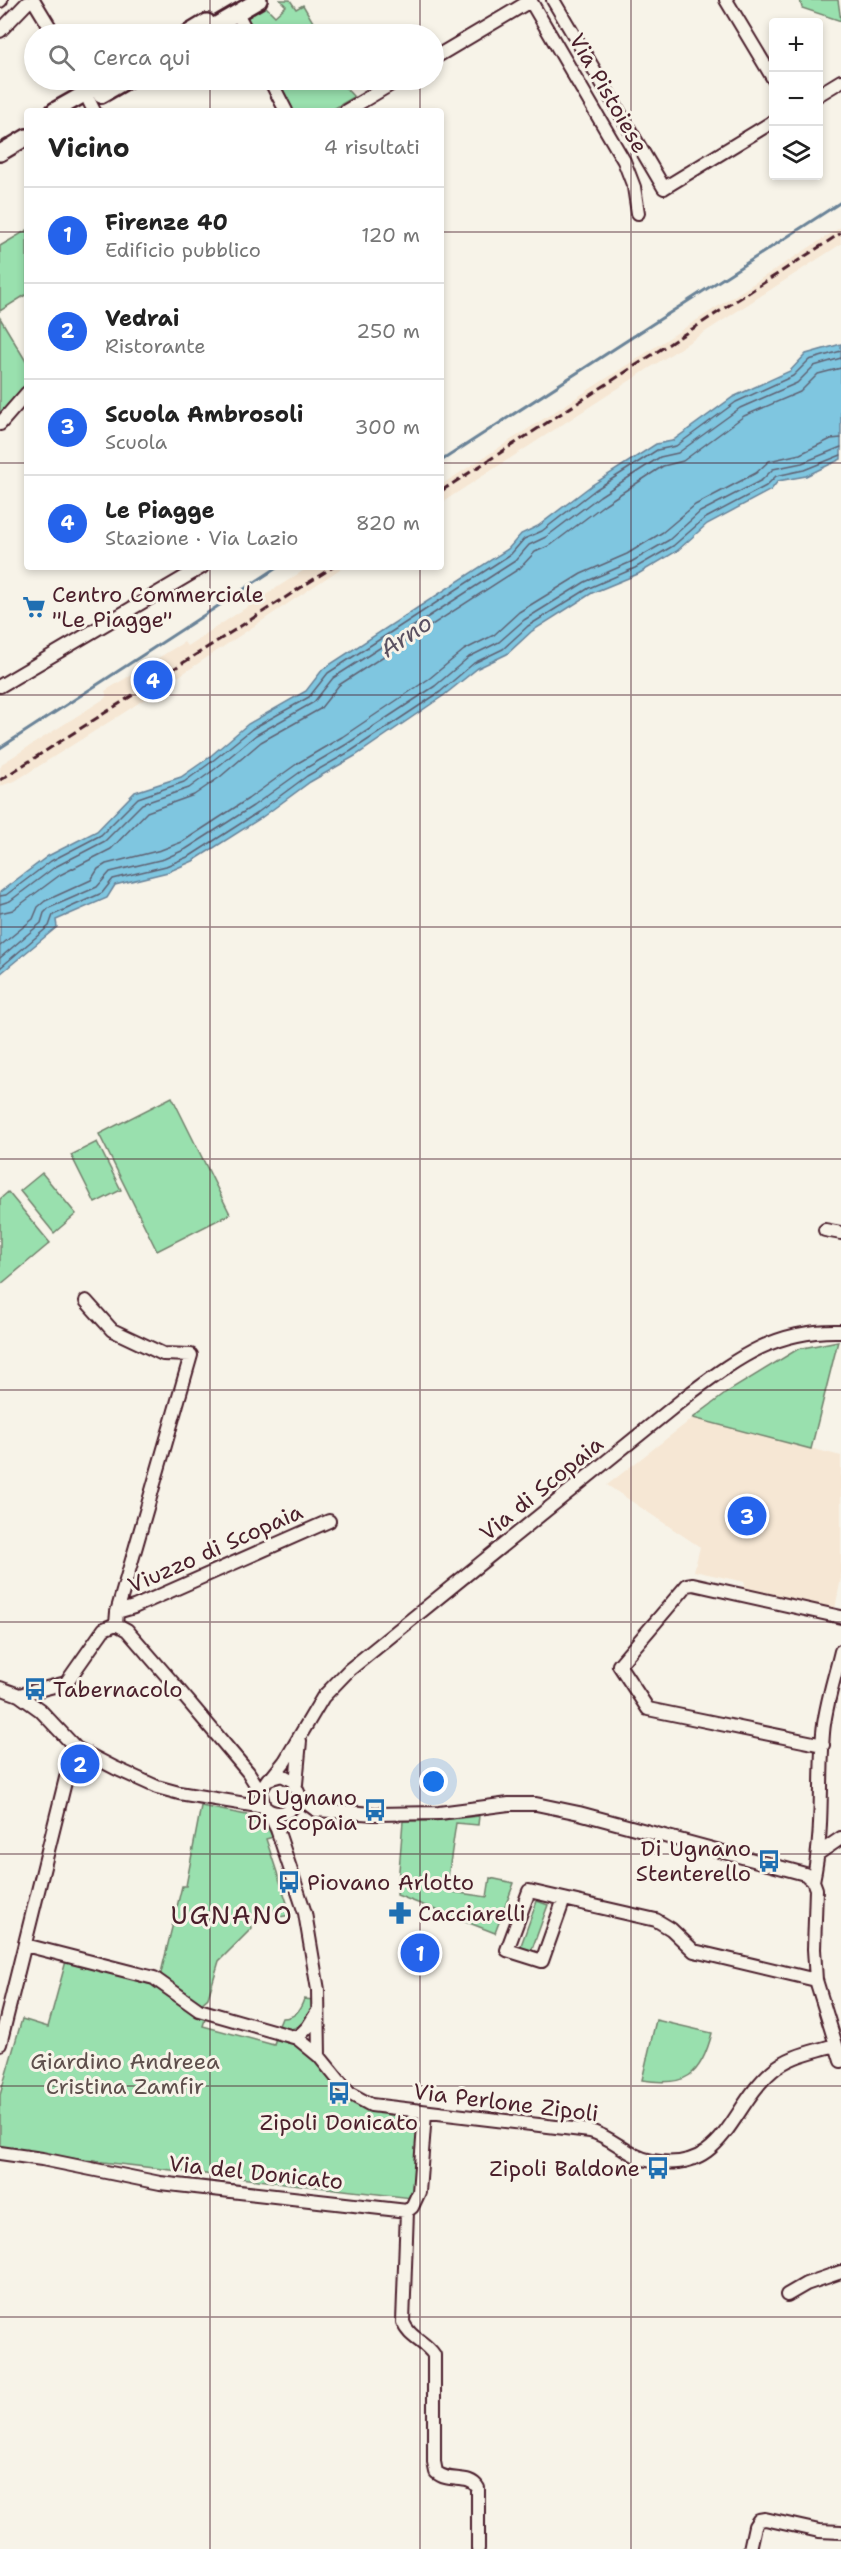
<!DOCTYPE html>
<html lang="it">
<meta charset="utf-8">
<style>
:root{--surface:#fff;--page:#f6f6f6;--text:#222;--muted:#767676;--line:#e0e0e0;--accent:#2563eb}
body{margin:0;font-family:"Shantell Sans",sans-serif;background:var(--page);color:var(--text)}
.controls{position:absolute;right:18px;top:18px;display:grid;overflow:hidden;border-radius:6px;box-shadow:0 3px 9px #0003}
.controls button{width:54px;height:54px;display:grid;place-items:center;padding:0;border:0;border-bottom:2px solid var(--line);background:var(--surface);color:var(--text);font:30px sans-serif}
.you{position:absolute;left:434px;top:1782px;width:21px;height:21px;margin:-15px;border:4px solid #fff;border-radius:50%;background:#1a73e8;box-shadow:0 0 0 9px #1a73e833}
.badge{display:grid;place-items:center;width:39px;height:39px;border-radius:50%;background:var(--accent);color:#fff;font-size:20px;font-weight:700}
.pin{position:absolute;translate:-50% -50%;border:3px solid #fff;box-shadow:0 2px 6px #0006}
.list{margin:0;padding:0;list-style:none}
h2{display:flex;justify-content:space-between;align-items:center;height:78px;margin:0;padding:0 24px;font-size:26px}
h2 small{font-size:20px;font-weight:400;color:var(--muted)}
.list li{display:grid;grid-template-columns:39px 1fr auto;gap:18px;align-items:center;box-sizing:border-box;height:96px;padding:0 24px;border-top:2px solid var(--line)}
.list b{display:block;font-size:22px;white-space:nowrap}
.list p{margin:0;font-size:20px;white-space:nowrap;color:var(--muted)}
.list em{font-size:20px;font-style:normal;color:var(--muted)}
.icon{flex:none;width:33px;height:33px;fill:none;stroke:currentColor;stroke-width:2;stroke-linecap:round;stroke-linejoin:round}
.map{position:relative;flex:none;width:841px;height:2549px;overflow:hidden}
.search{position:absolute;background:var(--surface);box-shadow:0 3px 9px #0003;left:24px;top:24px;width:420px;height:66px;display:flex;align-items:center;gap:15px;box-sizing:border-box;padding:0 21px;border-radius:33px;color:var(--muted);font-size:22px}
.panel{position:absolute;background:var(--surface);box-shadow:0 3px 9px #0003;left:24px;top:108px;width:420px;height:462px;border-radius:6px}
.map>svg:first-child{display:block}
.built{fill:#f6e7d4}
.green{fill:#99e0ae;stroke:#72806c;stroke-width:1.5}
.water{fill:#7fc6e0;stroke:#6a8398;stroke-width:1.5}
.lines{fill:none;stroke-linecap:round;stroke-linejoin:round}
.shore{stroke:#5f6273;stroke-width:1.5}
.stream{stroke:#6a8398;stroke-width:3}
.minor-casing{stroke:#4a1f2b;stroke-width:16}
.major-casing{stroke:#4a1f2b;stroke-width:20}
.minor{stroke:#f7f3e8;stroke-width:12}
.major{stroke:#f7f3e8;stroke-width:15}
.rail{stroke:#4a1f2b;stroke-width:3;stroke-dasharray:9 4.5;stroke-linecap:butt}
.grid{fill:none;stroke:#4a1f2b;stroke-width:1.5;stroke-opacity:0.55}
.labels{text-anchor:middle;stroke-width:6;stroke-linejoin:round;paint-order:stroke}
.street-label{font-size:22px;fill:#4a1f2b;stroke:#f7f3e8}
.poi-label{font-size:22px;fill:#4a1f2b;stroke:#f7f3e8;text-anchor:start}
.park-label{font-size:22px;fill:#5e4f4c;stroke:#f7f3e8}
.water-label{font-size:24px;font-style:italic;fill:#5a5161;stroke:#f7f3e8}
.quarter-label{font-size:26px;letter-spacing:1.5px;fill:#4a1f2b;stroke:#f7f3e8}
</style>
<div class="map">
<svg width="841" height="2549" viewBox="0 0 841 2549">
<rect width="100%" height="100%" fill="#f7f3e8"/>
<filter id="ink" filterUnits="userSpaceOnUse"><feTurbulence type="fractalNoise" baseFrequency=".0167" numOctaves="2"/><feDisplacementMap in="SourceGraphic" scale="12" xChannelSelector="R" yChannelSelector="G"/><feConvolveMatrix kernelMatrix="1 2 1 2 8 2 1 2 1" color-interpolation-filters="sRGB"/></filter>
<g filter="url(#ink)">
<path class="built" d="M 841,227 L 841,244 L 441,503 L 441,485 Z
M 316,567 L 343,567 L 125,712 L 15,781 L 0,786 L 0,768 L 3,763 L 107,697 L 105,691 L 184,642 L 187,646 L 304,570 L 310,570 Z
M 693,1418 L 841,1456 L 841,1578 L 835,1609 L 744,1589 L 745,1582 L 694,1571 L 700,1547 L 607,1485 Z"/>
<path class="green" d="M 280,0 L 290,0 L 296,9 L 303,5 L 320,34 L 253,34 L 245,19 L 266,7 L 275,16 L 286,6 Z
M 800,0 L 838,0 L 841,21 L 802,8 Z
M 276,80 L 338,80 L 354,97 L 330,111 L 292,111 Z
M 27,230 L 27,294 L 0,311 L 0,246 Z
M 0,318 L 27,363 L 27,384 L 0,414 Z
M 172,1097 L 230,1214 L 157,1251 L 99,1134 Z
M 97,1142 L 121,1190 L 95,1203 L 71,1155 Z
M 42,1173 L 76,1214 L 54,1233 L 20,1191 Z
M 8,1192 L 50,1243 L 0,1285 L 0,1199 Z
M 838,1341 L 811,1449 L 693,1418 L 729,1391 L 798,1349 Z
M 201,1806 L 262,1818 L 273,1837 L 266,1839 L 291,1915 L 251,1922 L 252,1928 L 219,1961 L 208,1998 L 200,2005 L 160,1977 L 182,1886 L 186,1886 Z
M 479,1816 L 478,1825 L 456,1823 L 446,1891 L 487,1897 L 490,1878 L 514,1883 L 495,1933 L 397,1895 L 403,1821 L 432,1821 Z
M 537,1901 L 548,1905 L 531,1952 L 520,1948 Z
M 66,1961 L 156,1986 L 206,2016 L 203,2026 L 274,2045 L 276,2037 L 293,2042 L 306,2051 L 350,2101 L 377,2112 L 423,2121 L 412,2198 L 0,2150 L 0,2095 L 22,2019 L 48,2027 Z
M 304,1999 L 314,2000 L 313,2007 L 304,2025 L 288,2030 L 278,2028 L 282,2018 C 295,2018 300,2011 304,1999 Z
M 656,2020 L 712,2033 C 701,2076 686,2087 642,2080 Z"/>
<path class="water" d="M 841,344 L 841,459 L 806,476 L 778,481 L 771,490 L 707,524 L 677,551 L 638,574 L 592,593 L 532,631 L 507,654 L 478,668 L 443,696 L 355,756 L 310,782 L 261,818 L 193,861 L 168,872 L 115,885 L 107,898 L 56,920 L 57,927 L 0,974 L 0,892 L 48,856 L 97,831 L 135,792 L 181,777 L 207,759 L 248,724 L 306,691 L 323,669 L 508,549 L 521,534 L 538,526 L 592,485 L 656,444 L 672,441 L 733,397 L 790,371 L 806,354 Z"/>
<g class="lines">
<path class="shore" d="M 0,896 L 6,895 L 51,861 L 101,835 L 138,798 L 184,782 L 210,763 L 252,729 L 309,697 L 328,673 L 511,554 L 524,539 L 542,531 L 595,490 L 657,450 L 676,446 L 736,402 L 793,376 L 809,360 L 841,351
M 0,904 L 10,901 L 55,867 L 105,841 L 142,804 L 189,788 L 215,769 L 256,735 L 314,702 L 333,678 L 515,561 L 529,545 L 546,537 L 600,496 L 660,457 L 678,453 L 740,408 L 797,383 L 814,366 L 841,358
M 0,913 L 13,910 L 60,875 L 111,849 L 147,812 L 194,795 L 220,777 L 261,742 L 320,709 L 339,685 L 520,568 L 535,552 L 551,545 L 605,504 L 663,466 L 683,461 L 744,416 L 800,392 L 818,374 L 841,368
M 0,946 L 33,919 L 38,907 L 45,901 L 91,880 L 98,869 L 106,864 L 161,850 L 182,842 L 248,799 L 298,763 L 342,737 L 430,678 L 464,650 L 494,635 L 519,612 L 581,574 L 627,554 L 663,532 L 695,505 L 756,473 L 769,461 L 800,454 L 831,439 L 841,438
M 0,958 L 41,923 L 44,913 L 49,908 L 97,887 L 110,872 L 164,859 L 186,849 L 253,806 L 303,770 L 347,744 L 435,686 L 469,657 L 499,642 L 524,620 L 585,582 L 631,562 L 669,540 L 700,512 L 762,480 L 773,469 L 802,463 L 841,447
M 0,968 L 49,926 L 53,915 L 102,893 L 113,879 L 166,866 L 190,856 L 257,813 L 307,776 L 351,751 L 440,692 L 474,663 L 503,649 L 528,626 L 589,588 L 635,568 L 673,546 L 704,519 L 766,486 L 776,476 L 804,470 L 841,455"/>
<path class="stream" d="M 441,461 L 841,202
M 0,748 L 278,567"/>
<g class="minor-casing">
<path id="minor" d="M 530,0 L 624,161 L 634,187 L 638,213
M 553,0 L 664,188 L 774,121
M 726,0 L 774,80
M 0,1 L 1,0
M 34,1 L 54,34
M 237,13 L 248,34
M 0,31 L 27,3
M 434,58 L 530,1
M 77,80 L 85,93
M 270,80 L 286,111
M 818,95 L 841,81
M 89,101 L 94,111
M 346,111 L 398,80
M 0,424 L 27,393
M 0,686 L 202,567
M 825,1230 L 841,1233
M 86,1301 L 112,1330 L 163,1354 L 191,1355 L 117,1612 L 116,1624
M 117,1612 L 134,1607 L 329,1521
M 116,1624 L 127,1630 L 173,1683 L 248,1772 L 260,1791
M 0,1688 L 19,1695 L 40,1710 L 76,1748 L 115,1768 L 157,1787 L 179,1793 L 264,1807
M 19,1695 L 66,1683 L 104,1629 L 116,1624
M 823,1745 L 648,1709 L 619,1665 L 682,1591 L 687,1585 L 693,1584 L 841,1617
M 273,1776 L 285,1761 L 323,1697 L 349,1670 L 692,1392 C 740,1356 778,1329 841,1331
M 296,1784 L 300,1741
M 298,1795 C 295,1812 278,1819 264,1807 L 260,1791 L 268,1779 L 282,1775 L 293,1781 L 301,1799 L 316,1810 L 375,1814 L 439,1813 L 509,1804 L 536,1804 L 579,1813 L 805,1874 L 813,1881 L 816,1889 L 814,1949 L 816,1980 L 841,2061
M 267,1809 L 277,1829 L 305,1913 L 318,1990 L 319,2056
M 819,1853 L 841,1838
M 813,1881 C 824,1831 819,1783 823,1733 C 825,1706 835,1677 841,1651
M 564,1899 L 542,1961 L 507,1950 L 529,1891 L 656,1920 L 671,1929 L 694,1951 L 816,1980
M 25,1945 L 154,1978 L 199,2010 L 297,2038 L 319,2056 L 349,2093 L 371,2105 L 590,2131 C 613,2137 630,2158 652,2161 C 725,2174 730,2107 772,2071 C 790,2055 813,2052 835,2045
M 297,2038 L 308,2027 L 318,2011
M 0,2044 L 66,1778 L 76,1748
M 0,2153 L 42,2159 L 160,2183 L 407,2211 L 412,2207 L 419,2192 L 425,2113
M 407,2211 L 403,2322 C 409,2338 425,2341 434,2355 L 434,2462 L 436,2472 C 449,2484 469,2473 478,2488 L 478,2549
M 787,2295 L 806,2284 L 841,2272
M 750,2549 L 755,2526 L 759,2520 L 765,2519 L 819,2531 L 841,2532"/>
</g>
<g class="major-casing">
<path id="major" d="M 187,34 L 207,22
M 201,34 L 259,0
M 101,95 L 127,80
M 54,111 L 109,80
M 0,153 L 27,137"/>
</g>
<use href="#minor" class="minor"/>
<use href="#major" class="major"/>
<path class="rail" d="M 441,491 L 841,233
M 0,780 L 333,567"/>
</g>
</g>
<path class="grid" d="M 210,0 L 210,34M 420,0 L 420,34M 631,0 L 631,2549M 210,80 L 210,111M 420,80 L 420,111M 0,232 L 27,232M 441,232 L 841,232M 0,463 L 27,463M 441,463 L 841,463M 210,567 L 210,2549M 420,567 L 420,2549M 0,695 L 841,695M 0,927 L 841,927M 0,1159 L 841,1159M 0,1390 L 841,1390M 0,1622 L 841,1622M 0,1854 L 841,1854M 0,2086 L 841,2086M 0,2317 L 841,2317"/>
<defs>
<g id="supermarket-bare" transform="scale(1.8)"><path d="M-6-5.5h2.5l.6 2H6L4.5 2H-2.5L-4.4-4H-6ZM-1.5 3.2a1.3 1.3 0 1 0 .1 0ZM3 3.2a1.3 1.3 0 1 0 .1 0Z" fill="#1f6fb2" stroke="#f7f3e8" stroke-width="2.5" paint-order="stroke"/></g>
<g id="bus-bare" transform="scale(1.8)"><path d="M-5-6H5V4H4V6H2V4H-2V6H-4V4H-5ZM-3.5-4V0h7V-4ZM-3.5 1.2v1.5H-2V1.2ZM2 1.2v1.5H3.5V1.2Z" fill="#1f6fb2" stroke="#f7f3e8" stroke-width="2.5" paint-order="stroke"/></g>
<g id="pharmacy-bare" transform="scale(1.8)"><path d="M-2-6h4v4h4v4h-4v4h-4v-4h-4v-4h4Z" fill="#1f6fb2" stroke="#f7f3e8" stroke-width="2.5" paint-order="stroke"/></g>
</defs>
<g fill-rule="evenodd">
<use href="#supermarket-bare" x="34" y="607"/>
<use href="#bus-bare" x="35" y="1689"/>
<use href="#bus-bare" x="375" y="1810"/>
<use href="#bus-bare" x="769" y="1861"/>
<use href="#bus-bare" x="289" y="1882"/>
<use href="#pharmacy-bare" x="400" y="1913"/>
<use href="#bus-bare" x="339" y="2093"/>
<use href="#bus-bare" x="658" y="2168"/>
</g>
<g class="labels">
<g class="street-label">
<text transform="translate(609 93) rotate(60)" y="8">Via Pistoiese</text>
<text transform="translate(541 1488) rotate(-39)" y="8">Via di Scopaia</text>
<text transform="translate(215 1548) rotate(-24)" y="8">Viuzzo di Scopaia</text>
<text transform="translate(506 2102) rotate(7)" y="8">Via Perlone Zipoli</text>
<text transform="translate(256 2172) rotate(6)" y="8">Via del Donicato</text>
</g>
<g class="poi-label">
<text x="52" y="602">Centro Commerciale<tspan x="52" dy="25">"Le Piagge"</tspan></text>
<text x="53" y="1697">Tabernacolo</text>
<text x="357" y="1805" text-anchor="end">Di Ugnano<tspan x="357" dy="25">Di Scopaia</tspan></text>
<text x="751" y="1856" text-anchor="end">Di Ugnano<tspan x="751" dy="25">Stenterello</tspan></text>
<text x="307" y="1890">Piovano Arlotto</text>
<text x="418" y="1921">Cacciarelli</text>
<text x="339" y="2130" text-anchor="middle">Zipoli Donicato</text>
<text x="640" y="2176" text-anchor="end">Zipoli Baldone</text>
</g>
<g class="park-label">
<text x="125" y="2069">Giardino Andreea<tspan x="125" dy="25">Cristina Zamfir</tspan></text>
</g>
<g class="water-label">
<text transform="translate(406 636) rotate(-34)" y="8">Arno</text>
</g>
<g class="quarter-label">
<text x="232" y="1924">UGNANO</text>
</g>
</g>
</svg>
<div class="controls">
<button>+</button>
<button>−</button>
<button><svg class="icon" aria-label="layers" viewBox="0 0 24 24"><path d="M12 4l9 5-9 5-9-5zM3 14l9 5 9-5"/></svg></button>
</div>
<div class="you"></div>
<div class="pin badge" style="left:420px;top:1953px">1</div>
<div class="pin badge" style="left:80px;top:1764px">2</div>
<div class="pin badge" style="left:747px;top:1516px">3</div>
<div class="pin badge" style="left:153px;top:680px">4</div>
<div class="search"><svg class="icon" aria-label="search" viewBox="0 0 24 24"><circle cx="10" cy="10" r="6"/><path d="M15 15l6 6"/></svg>Cerca qui</div>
<section class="panel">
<h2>Vicino<small>4 risultati</small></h2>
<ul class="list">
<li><span class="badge">1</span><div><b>Firenze 40</b><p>Edificio pubblico</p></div><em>120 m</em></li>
<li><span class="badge">2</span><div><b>Vedrai</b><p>Ristorante</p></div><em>250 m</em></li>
<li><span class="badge">3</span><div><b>Scuola Ambrosoli</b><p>Scuola</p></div><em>300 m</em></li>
<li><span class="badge">4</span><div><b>Le Piagge</b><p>Stazione · Via Lazio</p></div><em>820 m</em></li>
</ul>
</section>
</div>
